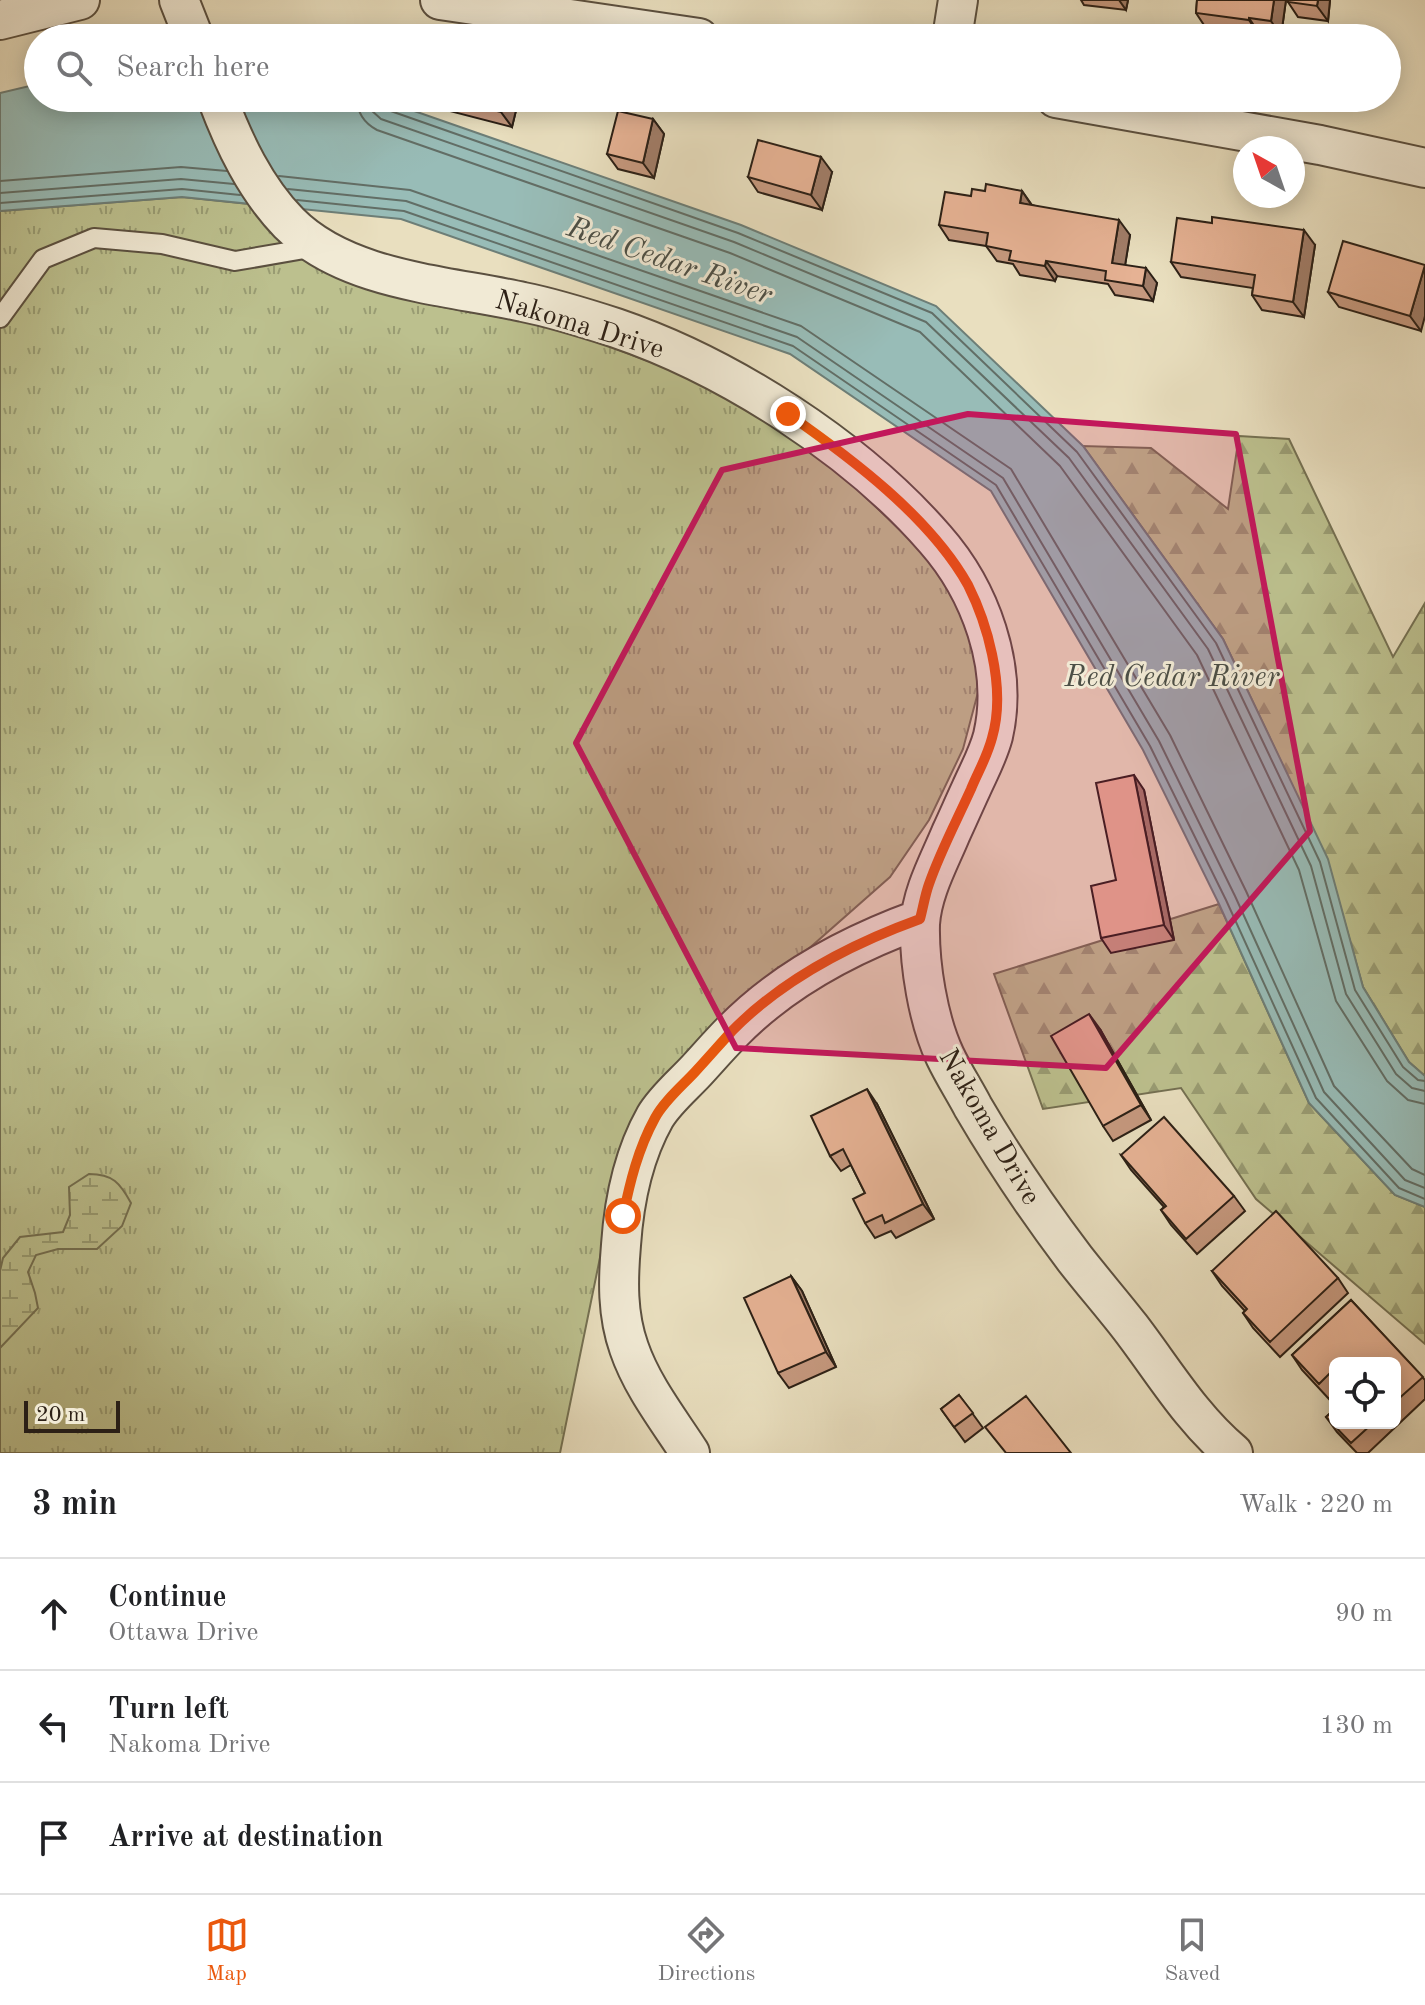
<!DOCTYPE html>
<meta charset="utf-8">
<style>
:root{--surface:#fff;--page:#f6f6f6;--text:#202124;--muted:#757577;--line:#e0e0e0;--accent:#ea580c}
body{margin:0;font-family:"Old Standard TT",serif;background:var(--page);color:var(--text)}
.controls{position:absolute;right:24px;bottom:24px;display:grid;overflow:hidden;border-radius:12px;box-shadow:0 4px 20px #0003}
.controls button{width:72px;height:72px;display:grid;place-items:center;padding:0;border:0;border-bottom:2px solid var(--line);background:var(--surface);color:var(--text);font:40px sans-serif}
.compass{position:absolute;left:1233px;top:136px;width:72px;height:72px;border-radius:50%;background:var(--surface);box-shadow:0 4px 20px #0003;rotate:320deg}
.scale{position:absolute;left:24px;bottom:20px;width:96px;box-sizing:border-box;padding-left:8px;border:4px solid #2c2016;border-top:0;font-size:22px;line-height:28px;white-space:nowrap;color:#2c2016;-webkit-text-stroke:6px #f1ead5;paint-order:stroke}
.stop{position:absolute;width:24px;height:24px;margin:-18px;border:6px solid #ea580c;border-radius:50%;background:#fff}
.stop.end{background:#ea580c;border-color:#fff;box-shadow:0 2px 8px #0008}
.list{margin:0;padding:0;list-style:none}
h2{display:flex;justify-content:space-between;align-items:center;height:104px;margin:0;padding:0 32px;font-size:34px}
h2 small{font-size:26px;font-weight:400;color:var(--muted)}
.list li{display:grid;grid-template-columns:52px 1fr auto;gap:24px;align-items:center;box-sizing:border-box;height:112px;padding:0 32px;border-top:2px solid var(--line)}
.list b{display:block;font-size:30px;white-space:nowrap}
.list p{margin:0;font-size:26px;white-space:nowrap;color:var(--muted)}
.list em{font-size:26px;font-style:normal;color:var(--muted)}
.icon{flex:none;width:44px;height:44px;fill:none;stroke:currentColor;stroke-width:2;stroke-linecap:round;stroke-linejoin:round}
.map{position:relative;flex:none;width:1425px;height:1453px;overflow:hidden}
.search{position:absolute;background:var(--surface);box-shadow:0 4px 20px #0003;left:24px;right:24px;top:24px;height:88px;display:flex;align-items:center;gap:20px;box-sizing:border-box;padding:0 28px;border-radius:44px;color:var(--muted);font-size:30px}
.sheet{height:440px;background:var(--surface)}
nav{display:flex;justify-content:space-around;align-items:center;box-sizing:border-box;height:112px;border-top:2px solid var(--line);background:var(--surface);font-size:22px;color:var(--muted)}
nav a{display:grid;justify-items:center;gap:4px}
nav .on{color:var(--accent)}
.map>svg:first-child{display:block}
.grass{fill:url(#grass-tufts);stroke:#747052;stroke-width:2}
.forest{fill:url(#forest-firs);stroke:#747052;stroke-width:2}
.wetland{fill:url(#wetland-marsh);stroke:#747052;stroke-width:2}
.water{fill:#98bcb7;stroke:#6d7e77;stroke-width:2}
.lines{fill:none;stroke-linecap:round;stroke-linejoin:round}
.shore{stroke:#626e66;stroke-width:2}
.service-casing{stroke:#5b5040;stroke-width:22}
.minor-casing{stroke:#5b5040;stroke-width:42}
.service{stroke:#f1ead5;stroke-width:18}
.minor{stroke:#f1ead5;stroke-width:38}
.wall{fill:#c6997f;stroke:#2c2016;stroke-width:2}
.shaded-wall{fill:#a17d68;stroke:#2c2016;stroke-width:2}
.building{fill:#e6b294;stroke:#2c2016;stroke-width:2}
.route{stroke:#ea580c;stroke-width:10}
.marked{fill:#c2185b;fill-opacity:0.2;stroke:#c2185b;stroke-width:6;stroke-linejoin:round}
.labels{text-anchor:middle;stroke-width:6;stroke-linejoin:round;paint-order:stroke}
.street-label{font-size:28px;fill:#2c2016;stroke:#f1ead5}
.water-label{font-size:30px;font-style:italic;fill:#4c4f46;stroke:#f1ead5}
</style>
<div class="map">
<svg width="1425" height="1453" viewBox="0 0 1425 1453">
<defs>
<pattern id="grass-tufts" width="24" height="20" patternUnits="userSpaceOnUse" patternTransform="scale(2)"><rect width="24" height="20" fill="#bcc08e"/><path d="M3 7l-1-3M5 7V3M7 7l1-3M15 17l-1-3M17 17v-4M19 17l1-3" fill="none" stroke="#999c73"/></pattern>
<pattern id="forest-firs" width="22" height="20" patternUnits="userSpaceOnUse" patternTransform="scale(2)"><rect width="22" height="20" fill="#bcc08e"/><path d="M5 1l3.5 6h-7zM16 11l3.5 6h-7z" fill="#999c73"/></pattern>
<pattern id="wetland-marsh" width="20" height="14" patternUnits="userSpaceOnUse" patternTransform="scale(2)"><rect width="20" height="14" fill="#bcc08e"/><path d="M1 5h8M5 5V1M11 12h8M15 12V8" fill="none" stroke="#999c73"/></pattern>
</defs>
<rect width="100%" height="100%" fill="#e9dfbf"/>
<filter id="stains"><feTurbulence type="fractalNoise" baseFrequency=".0025" numOctaves="4"/><feColorMatrix values="0 0 0 0 .2 0 0 0 0 .09 0 0 0 0 .02 0 0 0 .5 -.17"/></filter>
<radialGradient id="worn" r=".72"><stop offset=".6" stop-color="#630" stop-opacity="0"/><stop offset="1" stop-color="#630" stop-opacity=".3"/></radialGradient>
<path class="grass" d="M 182,197 L 249,204 L 288,250 L 352,284 L 432,305 L 561,328 L 693,378 L 779,427 L 852,484 L 925,554 L 964,608 L 981,681 L 963,749 L 929,820 L 890,877 L 696,1048 L 621,1155 L 560,1453 L 0,1453 L 0,211 Z"/>
<path class="forest" d="M 1239,436 L 1289,439 L 1393,657 L 1425,603 L 1425,1076 L 1409,1062 L 1363,987 L 1327,859 L 1223,639 L 1083,446 L 1151,448 L 1228,509 Z
M 1219,904 L 1309,1103 L 1395,1195 L 1425,1207 L 1425,1344 L 1256,1199 L 1181,1088 L 1043,1109 L 994,974 Z"/>
<path class="wetland" d="M 89,1174 C 113,1174 120,1183 131,1203 L 122,1226 L 97,1249 L 58,1249 L 36,1255 L 28,1272 L 35,1293 L 38,1308 L 0,1348 L 0,1271 L 3,1258 L 20,1237 L 63,1232 L 70,1215 L 69,1187 Z"/>
<path class="water" d="M 38,84 L 38,98 L 377,98 L 741,225 L 936,306 L 1083,446 L 1223,639 L 1328,859 L 1363,987 L 1409,1062 L 1425,1076 L 1425,1207 L 1395,1195 L 1309,1103 L 1219,904 L 1143,750 L 991,491 L 790,354 L 401,219 L 182,197 L 0,211 L 0,93 Z"/>
<g class="lines">
<path class="shore" d="M 357,98 C 357,113 364,123 377,130 L 730,253 L 920,332 L 1060,466 L 1197,655 L 1299,870 L 1336,1001 L 1387,1081 L 1408,1100 L 1425,1104
M 369,98 L 371,110 L 381,119 L 734,242 L 926,322 L 1069,458 L 1208,649 L 1311,866 L 1346,994 L 1396,1074 L 1412,1088 L 1425,1091
M 379,98 L 380,105 L 385,109 L 738,233 L 932,313 L 1077,452 L 1216,643 L 1320,862 L 1355,990 L 1403,1067 L 1418,1080 L 1425,1081
M 279,176 L 410,190 L 801,326 L 1011,469 L 1170,735 L 1246,891 L 1334,1086 L 1412,1169 L 1425,1175
M 0,181 L 181,167 L 227,171
M 288,189 L 406,201 L 797,337 L 1003,478 L 1159,741 L 1235,896 L 1324,1092 L 1405,1180 L 1425,1188
M 0,193 L 181,179 L 234,184
M 297,200 L 404,211 L 793,346 L 996,485 L 1150,746 L 1226,900 L 1316,1098 L 1399,1188 L 1425,1199
M 0,203 L 182,189 L 240,195"/>
<g class="service-casing">
<path id="service" d="M 0,318 L 43,259 L 94,238 L 162,244 L 235,261 L 316,247"/>
</g>
<g class="minor-casing">
<path id="minor" d="M 179,0 L 194,38
M 440,0 L 699,38
M 0,20 L 80,0
M 952,38 L 958,0
M 217,98 C 234,143 255,188 289,223 C 346,281 447,285 523,302 C 554,308 585,318 616,328 C 730,367 856,448 935,539 C 980,590 1009,667 993,736 C 988,755 979,771 971,789 C 964,804 958,818 951,833 C 939,862 922,892 920,924 C 919,964 928,1020 945,1056 C 953,1073 964,1090 973,1107 C 1004,1160 1038,1210 1075,1259 C 1093,1282 1112,1304 1130,1327 C 1163,1370 1191,1418 1233,1453
M 1056,98 L 1320,145 L 1425,168
M 690,1453 C 668,1419 642,1386 629,1348 C 617,1314 618,1280 621,1245 C 624,1201 633,1156 655,1117 C 665,1100 683,1085 696,1071 C 708,1058 720,1044 733,1031 C 785,978 851,944 920,919"/>
</g>
<use href="#service" class="service"/>
<use href="#minor" class="minor"/>
</g>
<path class="wall" d="M 1081,0 L 1128,0 L 1126,10 L 1084,5 Z
M 1197,0 L 1286,0 L 1281,36 L 1259,33 L 1259,35 L 1206,28 L 1196,13 Z
M 1288,0 L 1330,0 L 1328,21 L 1298,17 L 1288,2 Z
M 428,98 L 519,98 L 512,127 L 434,107 Z
M 653,119 L 664,134 L 654,178 L 618,169 L 607,154 Z
M 832,172 L 822,210 L 758,192 L 748,177 Z
M 985,191 L 1022,191 L 1032,205 L 1130,235 L 1125,265 L 1157,283 L 1153,301 L 1115,295 L 1108,284 L 1057,276 L 1055,281 L 1020,275 L 1013,264 L 997,261 L 986,246 L 949,240 L 939,225 L 971,196 Z
M 1315,245 L 1304,317 L 1262,310 L 1252,295 L 1253,288 L 1181,277 L 1171,262 Z
M 1425,265 L 1421,331 L 1339,307 L 1328,292 Z
M 1144,790 L 1174,940 L 1111,953 L 1101,938 L 1116,880 Z
M 1100,1029 L 1151,1120 L 1113,1141 L 1103,1126 Z
M 877,1104 L 934,1219 L 896,1238 L 891,1231 L 875,1238 L 865,1223 L 865,1193 L 851,1165 L 841,1171 L 830,1156 Z
M 1121,1155 L 1234,1196 L 1245,1211 L 1197,1254 L 1171,1225 L 1161,1210 L 1164,1207 L 1131,1170 Z
M 1212,1271 L 1338,1278 L 1348,1293 L 1280,1357 L 1253,1328 L 1243,1313 L 1245,1311 L 1222,1286 Z
M 791,1276 L 802,1291 L 836,1367 L 789,1388 L 778,1373 Z
M 1351,1300 L 1425,1380 L 1425,1399 L 1368,1453 L 1357,1453 L 1337,1432 L 1326,1417 L 1335,1409 L 1335,1423 L 1395,1423 L 1395,1363 L 1335,1363 L 1335,1393 L 1329,1399 L 1302,1370 L 1292,1355 Z
M 959,1395 L 983,1428 L 965,1442 L 941,1409 Z"/>
<path class="shaded-wall" d="M 1119,0 L 1128,0 L 1126,10 Z
M 1274,0 L 1286,0 L 1281,36 L 1271,21 Z
M 1318,0 L 1330,0 L 1328,21 L 1317,6 Z
M 1249,18 L 1259,33 L 1259,35 L 1249,20 Z
M 505,98 L 519,98 L 512,127 L 501,112 Z
M 653,119 L 664,134 L 654,178 L 643,163 Z
M 821,157 L 832,172 L 822,210 L 811,195 Z
M 1022,191 L 1032,206 L 1020,203 Z
M 1119,220 L 1130,235 L 1123,278 L 1112,263 Z
M 1304,230 L 1315,245 L 1304,317 L 1293,302 Z
M 1046,261 L 1057,276 L 1055,281 L 1045,266 Z
M 1425,265 L 1425,316 L 1421,331 L 1410,316 Z
M 1146,268 L 1157,283 L 1153,301 L 1143,286 Z
M 1134,775 L 1144,790 L 1174,940 L 1164,925 Z
M 1089,1014 L 1100,1029 L 1151,1120 L 1141,1105 Z
M 867,1089 L 877,1104 L 934,1219 L 923,1204 Z
M 791,1276 L 802,1291 L 836,1367 L 826,1352 Z"/>
<path class="building" d="M 1197,0 L 1274,0 L 1271,21 L 1249,18 L 1249,20 L 1196,13 Z
M 1288,0 L 1318,0 L 1317,6 L 1288,2 Z
M 447,98 L 505,98 L 501,112 Z
M 618,111 L 653,119 L 643,163 L 607,154 Z
M 758,140 L 821,157 L 811,195 L 748,177 Z
M 986,184 L 1022,191 L 1020,203 L 1119,220 L 1112,263 L 1146,268 L 1143,286 L 1105,280 L 1106,271 L 1046,261 L 1045,266 L 1009,260 L 1011,251 L 986,246 L 988,233 L 939,225 L 945,192 L 971,196 L 972,189 L 985,191 Z
M 1212,217 L 1304,230 L 1293,302 L 1252,295 L 1255,275 L 1171,262 L 1177,218 L 1212,223 Z
M 1343,241 L 1425,265 L 1410,316 L 1328,292 Z
M 1134,775 L 1164,925 L 1101,938 L 1091,886 L 1116,880 L 1096,783 Z
M 1089,1014 L 1141,1105 L 1103,1126 L 1051,1036 Z
M 867,1089 L 923,1204 L 885,1223 L 882,1215 L 865,1223 L 853,1199 L 865,1193 L 843,1149 L 830,1156 L 811,1116 Z
M 1164,1117 L 1234,1196 L 1186,1239 L 1161,1210 L 1166,1206 L 1121,1155 Z
M 1276,1211 L 1338,1278 L 1270,1342 L 1243,1313 L 1247,1309 L 1212,1271 Z
M 791,1276 L 826,1352 L 778,1373 L 744,1298 Z
M 1351,1300 L 1423,1377 L 1395,1402 L 1395,1363 L 1335,1363 L 1335,1375 L 1331,1372 L 1319,1384 L 1292,1355 Z
M 959,1395 L 973,1413 L 954,1427 L 941,1409 Z
M 1026,1396 L 1071,1453 L 1006,1453 L 985,1427 Z
M 1335,1409 L 1335,1423 L 1373,1423 L 1351,1443 L 1326,1417 Z"/>
<g class="lines">
<path class="route" d="M 623,1216 C 630,1182 638,1149 655,1118 C 664,1101 682,1086 695,1072 C 708,1058 720,1044 732,1031 C 784,978 851,944 920,919 C 923,908 925,895 929,884 C 940,852 957,820 971,789 C 978,772 987,757 992,738 C 1000,711 998,682 992,654 C 987,630 979,607 968,585 C 930,517 851,458 788,414"/>
</g>
<path class="marked" d="M 968,414 L 1236,434 L 1310,831 L 1106,1068 L 736,1048 L 576,743 L 722,470 Z"/>
<g class="labels">
<g class="street-label">
<text transform="translate(580 323) rotate(17)" y="10">Nakoma Drive</text>
<text transform="translate(991 1126) rotate(60)" y="10">Nakoma Drive</text>
</g>
<g class="water-label">
<text transform="translate(670 260) rotate(19)" y="10">Red Cedar River</text>
<text x="1172" y="686">Red Cedar River</text>
</g>
</g>
<rect width="100%" height="100%" filter="url(#stains)"/>
<rect width="100%" height="100%" fill="url(#worn)"/>
</svg>
<div class="controls">
<button><svg class="icon" aria-label="locate" viewBox="0 0 24 24"><circle cx="12" cy="12" r="6"/><path d="M12 2v4M12 18v4M2 12h4M18 12h4"/></svg></button>
</div>
<svg class="compass" viewBox="-18 -18 36 36"><path d="M0-13l5 13h-10z" fill="#e53935"/><path d="M0 13l5-13h-10z" fill="#757577"/></svg>
<div class="scale">20 m</div>
<div class="stop" style="left:623px;top:1216px"></div>
<div class="stop end" style="left:788px;top:414px"></div>
<div class="search"><svg class="icon" aria-label="search" viewBox="0 0 24 24"><circle cx="10" cy="10" r="6"/><path d="M15 15l6 6"/></svg>Search here</div>
</div>
<section class="sheet">
<h2>3 min<small>Walk · 220 m</small></h2>
<ul class="list">
<li><svg class="icon" aria-label="ahead" viewBox="0 0 24 24"><path d="M12 20V5M6 11l6-6 6 6"/></svg><div><b>Continue</b><p>Ottawa Drive</p></div><em>90 m</em></li>
<li><svg class="icon" aria-label="left" viewBox="0 0 24 24"><path d="M17 20v-9H6M10 6l-5 5 5 5"/></svg><div><b>Turn left</b><p>Nakoma Drive</p></div><em>130 m</em></li>
<li><svg class="icon" aria-label="arrive" viewBox="0 0 24 24"><path d="M6 21V4h12l-3 4 3 4H6"/></svg><div><b>Arrive at destination</b></div></li>
</ul>
</section>
<nav>
<a class="on"><svg class="icon" aria-label="map" viewBox="0 0 24 24"><path d="M3 6l6-2 6 2 6-2v14l-6 2-6-2-6 2zM9 4v14M15 6v14"/></svg>Map</a>
<a><svg class="icon" aria-label="directions" viewBox="0 0 24 24"><path d="M12 3l9 9-9 9-9-9zM9 14v-3h6M13 9l2 2-2 2"/></svg>Directions</a>
<a><svg class="icon" aria-label="saved" viewBox="0 0 24 24"><path d="M7 4h10v16l-5-4-5 4z"/></svg>Saved</a>
</nav>
